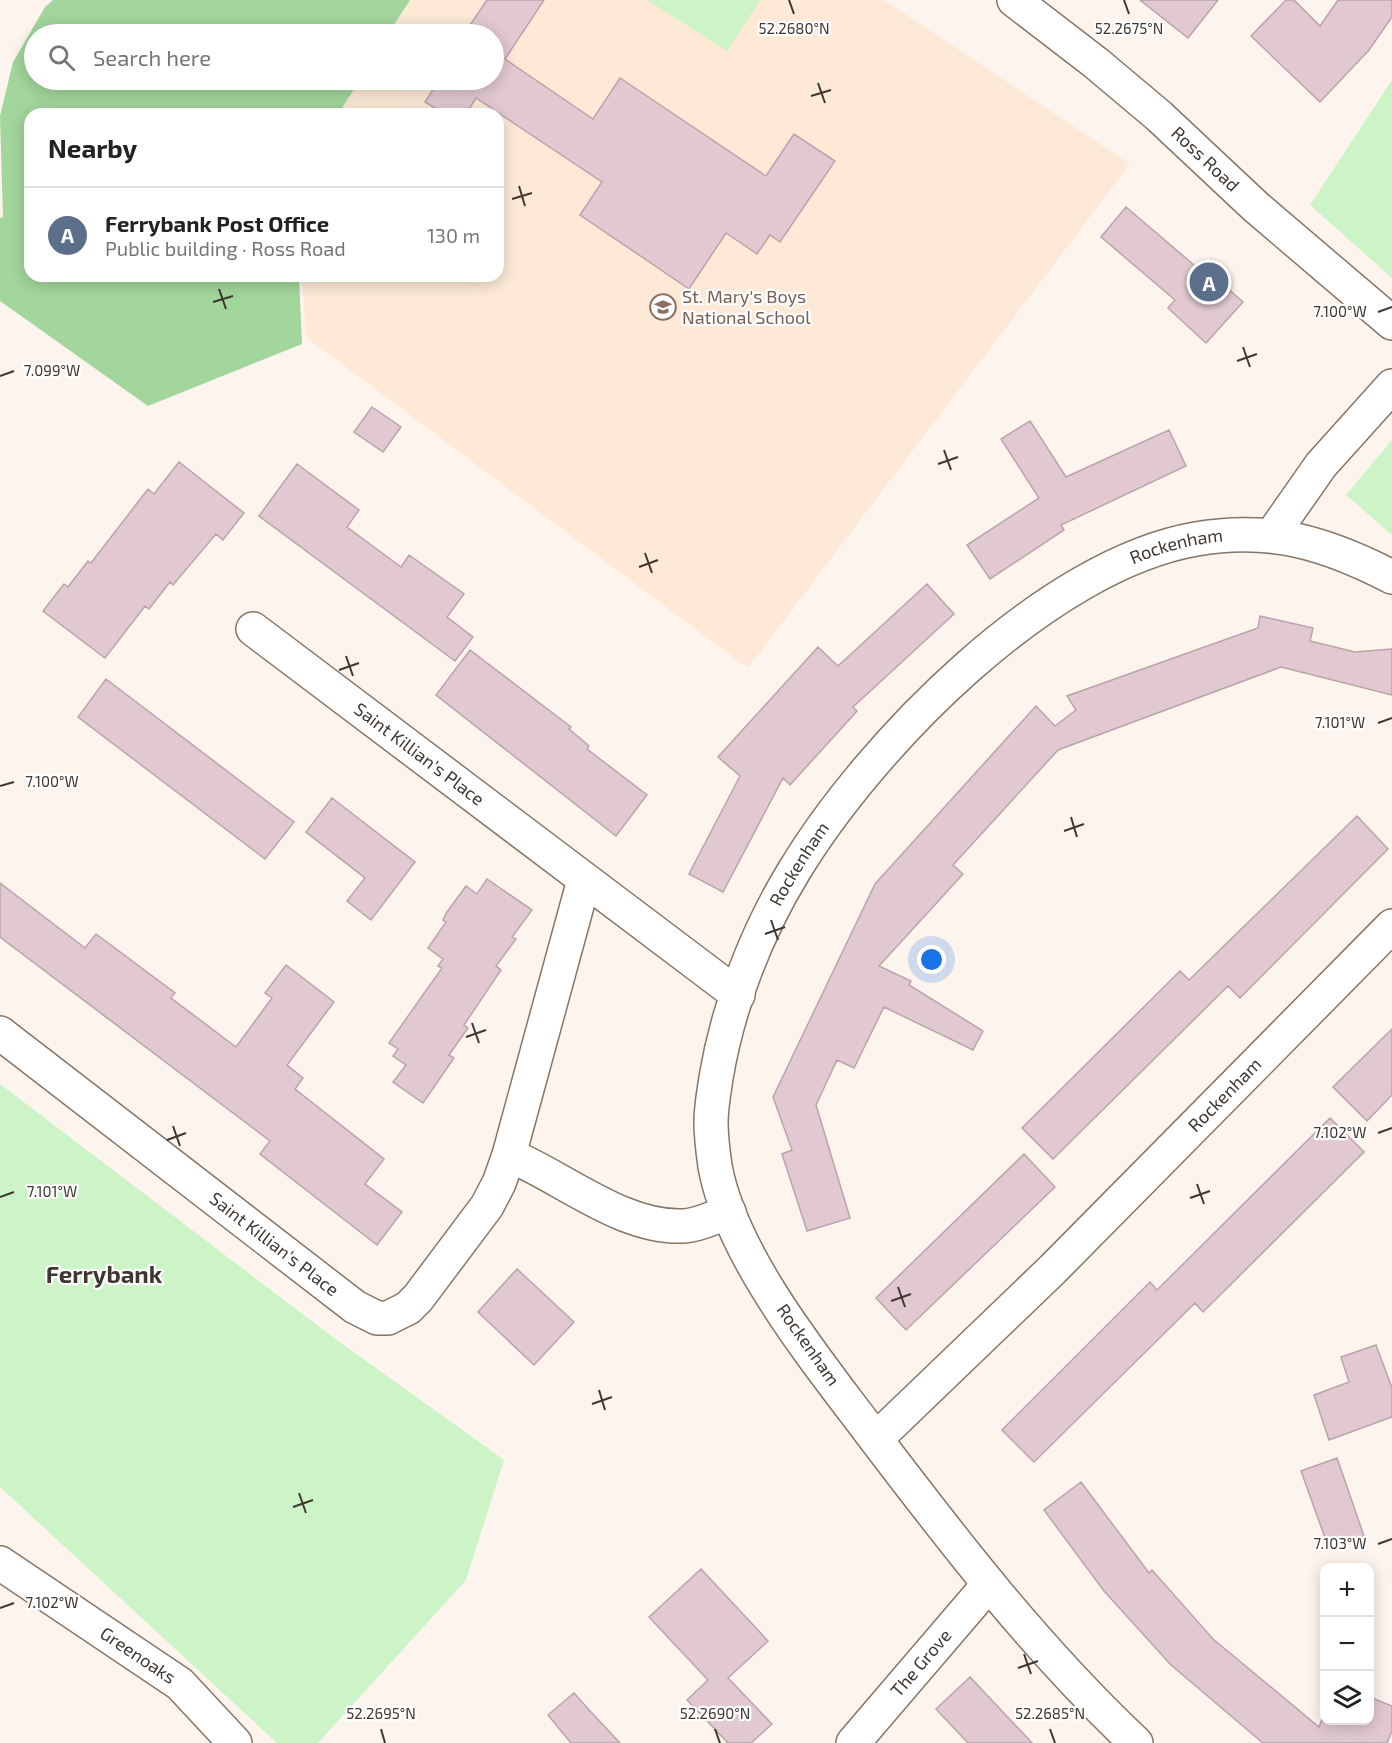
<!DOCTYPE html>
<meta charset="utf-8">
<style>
:root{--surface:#fff;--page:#f6f6f6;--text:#222;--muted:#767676;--line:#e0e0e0;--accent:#b45309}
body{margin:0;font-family:"Exo 2",sans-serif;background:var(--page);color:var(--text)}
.controls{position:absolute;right:18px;bottom:18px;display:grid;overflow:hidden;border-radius:12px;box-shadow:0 3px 15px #0003}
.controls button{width:54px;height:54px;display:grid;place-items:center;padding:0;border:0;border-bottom:2px solid var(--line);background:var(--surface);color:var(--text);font:30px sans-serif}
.you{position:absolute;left:932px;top:960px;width:21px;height:21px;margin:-15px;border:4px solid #fff;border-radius:50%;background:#1a73e8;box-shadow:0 0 0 9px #1a73e833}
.badge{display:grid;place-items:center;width:39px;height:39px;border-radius:50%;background:var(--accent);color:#fff;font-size:20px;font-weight:700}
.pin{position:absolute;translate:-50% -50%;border:3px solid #fff;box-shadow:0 2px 6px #0006}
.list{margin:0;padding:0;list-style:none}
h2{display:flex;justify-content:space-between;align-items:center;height:78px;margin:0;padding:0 24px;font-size:26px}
h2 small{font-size:20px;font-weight:400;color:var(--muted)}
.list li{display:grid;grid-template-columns:39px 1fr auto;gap:18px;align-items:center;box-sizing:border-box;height:96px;padding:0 24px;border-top:2px solid var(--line)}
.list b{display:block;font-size:22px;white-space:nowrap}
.list p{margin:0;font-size:20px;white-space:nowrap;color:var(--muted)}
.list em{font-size:20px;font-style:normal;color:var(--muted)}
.icon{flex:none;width:33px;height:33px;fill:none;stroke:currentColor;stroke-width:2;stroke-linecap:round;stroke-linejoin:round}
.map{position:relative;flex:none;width:1392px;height:1743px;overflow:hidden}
.search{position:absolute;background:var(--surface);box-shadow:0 3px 15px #0003;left:24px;top:24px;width:480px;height:66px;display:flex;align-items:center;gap:15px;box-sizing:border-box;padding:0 21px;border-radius:33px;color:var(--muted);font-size:22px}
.panel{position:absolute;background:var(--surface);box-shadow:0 3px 15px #0003;left:24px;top:108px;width:480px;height:174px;border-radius:18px}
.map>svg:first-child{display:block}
.built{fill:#fee9d7}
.green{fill:#ccf4c7}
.forest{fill:#a2d69c}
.building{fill:#e2c8d1;stroke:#bba3ab;stroke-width:1.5}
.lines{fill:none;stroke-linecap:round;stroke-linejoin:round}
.street-casing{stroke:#877566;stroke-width:36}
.secondary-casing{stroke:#877566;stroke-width:36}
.street{stroke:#fff;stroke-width:33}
.secondary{stroke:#fff;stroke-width:33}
.ticks{fill:none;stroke:#3f3730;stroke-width:2}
.labels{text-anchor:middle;stroke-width:4.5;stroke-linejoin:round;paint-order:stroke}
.street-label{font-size:18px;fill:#3f3730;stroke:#fff}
.education-label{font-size:18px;fill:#785e54;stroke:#fff;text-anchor:start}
.district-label{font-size:24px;font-weight:bold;fill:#3f3730;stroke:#fff}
.ticks-label{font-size:15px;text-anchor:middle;fill:#3f3730;stroke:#fff;stroke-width:4.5;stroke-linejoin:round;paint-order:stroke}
</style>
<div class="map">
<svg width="1392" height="1743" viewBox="0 0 1392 1743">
<rect width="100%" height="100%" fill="#fcf4ed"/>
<path class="built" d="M 410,0 L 884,0 L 1130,164 L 748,668 L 306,337 L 302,276 L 498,276 L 498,114 L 338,114 L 360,80 L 494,80 L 494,34 L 388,34 Z"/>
<path class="green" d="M 647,0 L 760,0 L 727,51 Z
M 1392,80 L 1392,278 L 1310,205 Z
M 1392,440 L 1392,535 L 1346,495 Z
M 0,1084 L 330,1335 L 504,1460 L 466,1580 L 318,1743 L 277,1743 L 0,1487 Z"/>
<path class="forest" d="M 53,0 L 410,0 L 388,34 L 34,34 L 34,80 L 360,80 L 338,114 L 30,114 L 30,276 L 299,276 L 302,344 L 148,406 L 0,301 L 0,218 L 3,217 L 0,116 L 13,62 L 45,7 Z"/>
<path class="building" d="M 487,0 L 544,0 L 505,59 L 593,119 L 620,78 L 766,176 L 794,134 L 835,161 L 780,242 L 770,235 L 757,254 L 726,233 L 689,289 L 580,215 L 602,182 L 476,98 L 466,114 L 445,114 L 425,102 L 439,80 L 494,80 L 494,34 L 464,34 Z
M 1140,0 L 1218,0 L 1188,38 Z
M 1286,0 L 1294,0 L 1320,26 L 1338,0 L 1392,0 L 1392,17 L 1369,50 L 1320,102 L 1251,36 Z
M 1126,207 L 1201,271 L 1204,267 L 1243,302 L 1206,343 L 1168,308 L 1175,300 L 1101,237 Z
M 372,407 L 401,427 L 383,452 L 354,432 Z
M 1030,421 L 1066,477 L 1169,430 L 1186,466 L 1061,525 L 1064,530 L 990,579 L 967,545 L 1039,498 L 1001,439 Z
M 179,462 L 244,513 L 223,540 L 216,534 L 173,585 L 170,582 L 149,609 L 145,606 L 105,658 L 43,611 L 64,584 L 68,587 L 88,561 L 91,563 L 148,489 L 154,494 Z
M 297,464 L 359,510 L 347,527 L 401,567 L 409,555 L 464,594 L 447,617 L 473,637 L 455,661 L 259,516 Z
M 927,584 L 954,614 L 853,707 L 857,711 L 790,785 L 783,778 L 723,892 L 689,874 L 740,776 L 718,757 L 818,647 L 838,666 Z
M 1260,616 L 1313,628 L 1310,641 L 1355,652 L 1392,649 L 1392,695 L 1281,667 L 1058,750 L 953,865 L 963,874 L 879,966 L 911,981 L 909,985 L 983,1031 L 973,1050 L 884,1007 L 854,1068 L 837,1060 L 816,1105 L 850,1218 L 807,1231 L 782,1154 L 792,1150 L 773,1097 L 875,884 L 1036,706 L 1055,726 L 1076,710 L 1067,696 L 1258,628 Z
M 470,650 L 571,727 L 569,729 L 589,746 L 587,749 L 647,795 L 616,836 L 436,695 Z
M 106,679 L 294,822 L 265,859 L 78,717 Z
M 332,798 L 415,862 L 371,920 L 347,901 L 365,878 L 306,832 Z
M 1357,816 L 1388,849 L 1240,998 L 1228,986 L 1053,1159 L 1022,1128 L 1180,971 L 1189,980 Z
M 487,879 L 532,910 L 512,937 L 516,939 L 496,966 L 501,970 L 464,1025 L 468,1028 L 449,1055 L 454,1058 L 423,1103 L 393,1082 L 406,1065 L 393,1056 L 398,1049 L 389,1043 L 442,968 L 438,966 L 443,959 L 428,948 L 446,922 L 443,920 L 447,912 L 466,886 L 477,894 Z
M 0,883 L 85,948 L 96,934 L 175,993 L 171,998 L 236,1047 L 272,998 L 265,993 L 286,965 L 334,1002 L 287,1065 L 303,1078 L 295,1089 L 384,1159 L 365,1184 L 402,1212 L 377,1245 L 260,1154 L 270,1141 L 0,937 Z
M 1392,1029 L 1392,1095 L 1367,1121 L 1333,1087 Z
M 1330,1118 L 1364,1152 L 1203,1312 L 1195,1303 L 1034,1462 L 1002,1430 L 1150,1282 L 1157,1290 Z
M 1024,1154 L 1055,1187 L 906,1330 L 876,1298 Z
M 517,1269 L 574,1322 L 534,1365 L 478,1312 Z
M 1376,1345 L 1392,1388 L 1392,1417 L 1329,1440 L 1314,1395 L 1349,1382 L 1341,1357 Z
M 1337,1458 L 1364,1536 L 1329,1549 L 1301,1471 Z
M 1081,1482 L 1149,1573 L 1152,1570 L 1213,1639 L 1319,1727 L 1324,1714 L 1324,1720 L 1370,1720 L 1370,1697 L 1392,1706 L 1392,1731 L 1387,1743 L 1263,1743 L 1171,1665 L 1104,1591 L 1044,1510 Z
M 701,1569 L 768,1641 L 728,1678 L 772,1724 L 751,1743 L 728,1743 L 687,1700 L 708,1680 L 649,1617 Z
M 970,1677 L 1032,1743 L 968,1743 L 936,1709 Z
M 574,1693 L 591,1712 L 620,1743 L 571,1743 L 548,1715 Z"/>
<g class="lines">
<g class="street-casing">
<g id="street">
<path d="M 1272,535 L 1321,465 L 1392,386"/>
<path id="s1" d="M 253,629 L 738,995"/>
<path id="s2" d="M 0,1033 L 355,1307 L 377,1318 L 388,1318 L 408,1308 L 418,1298 L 487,1206 L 499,1183 L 509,1155 C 564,1178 623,1229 684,1226 C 700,1225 714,1217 729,1212"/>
<path d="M 509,1155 L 584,880"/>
<path id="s3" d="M 876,1439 L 1053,1269 L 1392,926"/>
<path id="s4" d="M 0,1563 L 180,1684 L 235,1743"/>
<path id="s5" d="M 853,1743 L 989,1584"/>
<path id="s6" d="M 1136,1743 C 1036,1649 953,1541 871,1433 C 816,1360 731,1256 715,1166 C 713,1152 711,1136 711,1122 C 711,1107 714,1092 716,1078 C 728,1006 756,933 794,871 C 870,745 1046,565 1196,539 C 1270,526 1326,543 1392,577"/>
</g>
</g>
<g class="secondary-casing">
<g id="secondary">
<path id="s7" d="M 1014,0 L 1096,63 L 1159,116 L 1256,207 L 1392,323"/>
</g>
</g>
<use href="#street" class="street"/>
<use href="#secondary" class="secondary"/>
</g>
<path class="ticks" d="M 789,0 L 794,14M 1124,0 L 1129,14M 818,83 L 825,103M 811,96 L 831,90M 519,186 L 525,206M 512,199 L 532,193M 219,289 L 226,309M 213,302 L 233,296M 1378,312 L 1392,307M 1243,347 L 1250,367M 1237,361 L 1257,354M 0,376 L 14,371M 944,450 L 951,470M 938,464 L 958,457M 645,553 L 652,573M 639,567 L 658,560M 346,656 L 353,676M 339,670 L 359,663M 1378,723 L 1392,718M 0,786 L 14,782M 1071,817 L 1077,837M 1064,831 L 1084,824M 771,920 L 778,940M 765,934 L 785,927M 472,1023 L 479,1043M 466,1037 L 486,1030M 173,1126 L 180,1146M 1378,1133 L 1392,1128M 167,1140 L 186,1133M 1197,1184 L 1204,1204M 0,1197 L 14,1192M 1190,1198 L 1210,1191M 898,1287 L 905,1307M 891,1301 L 911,1294M 599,1390 L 605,1410M 592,1404 L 612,1397M 299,1493 L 306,1513M 293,1507 L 313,1500M 1378,1544 L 1392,1539M 0,1608 L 14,1603M 1024,1654 L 1031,1674M 1018,1668 L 1038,1661M 381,1729 L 385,1743M 715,1729 L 720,1743M 1050,1729 L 1055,1743"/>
<defs>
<g id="school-ring" transform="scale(1.35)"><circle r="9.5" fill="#fff" stroke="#8d6e63" stroke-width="1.5"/><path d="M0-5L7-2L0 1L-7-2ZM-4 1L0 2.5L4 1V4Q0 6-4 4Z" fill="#8d6e63"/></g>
</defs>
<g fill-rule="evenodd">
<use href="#school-ring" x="663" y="307"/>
</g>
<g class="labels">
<g class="street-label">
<text dy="6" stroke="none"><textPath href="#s7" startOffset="249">Ross Road</textPath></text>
<text dy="6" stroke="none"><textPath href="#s6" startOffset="1544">Rockenham</textPath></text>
<text dy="6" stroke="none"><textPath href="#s1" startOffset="208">Saint Killian's Place</textPath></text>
<text dy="6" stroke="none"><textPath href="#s6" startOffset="1040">Rockenham</textPath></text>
<text dy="6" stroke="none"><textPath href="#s3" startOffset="490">Rockenham</textPath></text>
<text dy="6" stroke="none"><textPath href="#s2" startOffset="346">Saint Killian's Place</textPath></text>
<text transform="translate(808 1345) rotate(55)" y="6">Rockenham</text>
<text dy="6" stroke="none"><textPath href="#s4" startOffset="166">Greenoaks</textPath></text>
<text dy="6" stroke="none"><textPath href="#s5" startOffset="105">The Grove</textPath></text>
</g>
<g class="education-label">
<text x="682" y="303">St. Mary's Boys<tspan x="682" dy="21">National School</tspan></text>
</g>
<g class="district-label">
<text x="104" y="1283">Ferrybank</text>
</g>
</g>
<g class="ticks-label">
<text x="1129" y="34">52.2675°N</text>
<text x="794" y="34">52.2680°N</text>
<text x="1340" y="317">7.100°W</text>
<text x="52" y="376">7.099°W</text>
<text x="1340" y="728">7.101°W</text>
<text x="52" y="787">7.100°W</text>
<text x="1340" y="1138">7.102°W</text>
<text x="52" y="1197">7.101°W</text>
<text x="1340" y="1549">7.103°W</text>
<text x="52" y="1608">7.102°W</text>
<text x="381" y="1719">52.2695°N</text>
<text x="715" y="1719">52.2690°N</text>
<text x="1050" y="1719">52.2685°N</text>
</g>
</svg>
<div class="controls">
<button>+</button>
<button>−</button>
<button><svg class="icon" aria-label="layers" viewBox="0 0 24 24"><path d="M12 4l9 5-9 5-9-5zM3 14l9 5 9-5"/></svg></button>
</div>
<div class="you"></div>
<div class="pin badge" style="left:1209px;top:282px;background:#5c6f8a">A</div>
<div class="search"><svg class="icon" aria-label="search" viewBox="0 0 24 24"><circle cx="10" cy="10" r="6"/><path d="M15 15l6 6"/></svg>Search here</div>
<section class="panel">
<h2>Nearby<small></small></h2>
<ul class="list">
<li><span class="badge" style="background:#5c6f8a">A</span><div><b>Ferrybank Post Office</b><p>Public building · Ross Road</p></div><em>130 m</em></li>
</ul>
</section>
</div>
